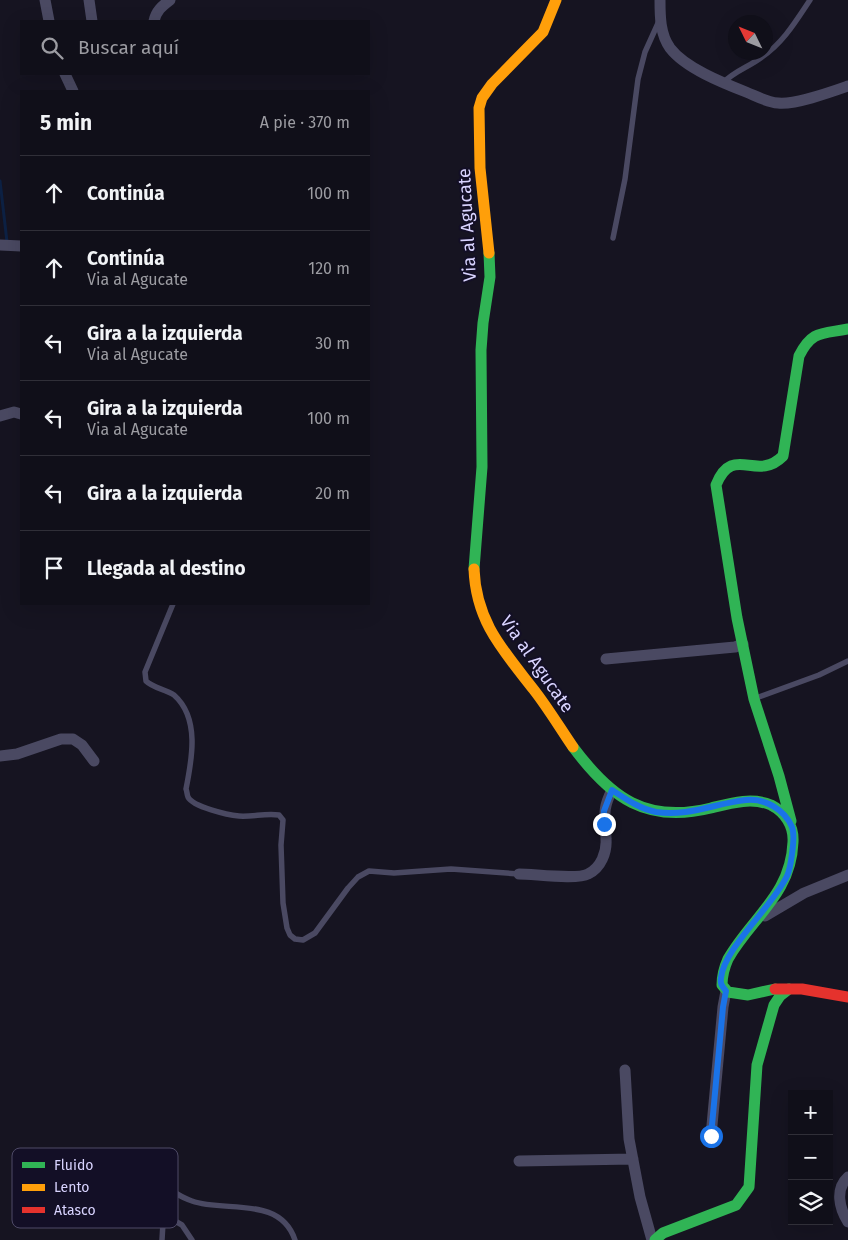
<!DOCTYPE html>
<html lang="es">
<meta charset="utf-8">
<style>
:root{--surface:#100f19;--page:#191822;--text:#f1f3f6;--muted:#9c9ca2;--line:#302f38}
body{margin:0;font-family:"Fira Sans",sans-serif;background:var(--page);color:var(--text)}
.controls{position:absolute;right:15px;bottom:15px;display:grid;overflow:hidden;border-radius:0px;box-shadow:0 5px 20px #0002}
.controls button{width:45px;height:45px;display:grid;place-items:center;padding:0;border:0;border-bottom:1px solid var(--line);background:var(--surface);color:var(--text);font:25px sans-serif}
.compass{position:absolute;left:728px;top:15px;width:45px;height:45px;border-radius:50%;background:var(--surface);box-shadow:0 5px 20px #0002;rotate:313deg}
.stop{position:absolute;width:15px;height:15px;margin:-11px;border:4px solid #1a73e8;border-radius:50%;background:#fff}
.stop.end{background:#1a73e8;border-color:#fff;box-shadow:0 1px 5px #0008}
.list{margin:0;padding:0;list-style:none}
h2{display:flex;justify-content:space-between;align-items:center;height:65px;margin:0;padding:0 20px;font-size:21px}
h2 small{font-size:16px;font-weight:400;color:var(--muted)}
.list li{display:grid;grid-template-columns:32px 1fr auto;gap:15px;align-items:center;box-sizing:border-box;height:75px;padding:0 20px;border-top:1px solid var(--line)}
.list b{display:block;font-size:19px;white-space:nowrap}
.list p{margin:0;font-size:16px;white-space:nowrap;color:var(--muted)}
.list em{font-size:16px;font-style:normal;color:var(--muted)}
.icon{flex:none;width:28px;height:28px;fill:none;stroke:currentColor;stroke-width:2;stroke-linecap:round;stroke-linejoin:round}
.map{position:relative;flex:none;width:848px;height:1240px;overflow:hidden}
.search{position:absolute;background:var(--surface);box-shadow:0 5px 20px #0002;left:20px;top:20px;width:350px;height:55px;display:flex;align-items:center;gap:12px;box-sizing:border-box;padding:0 18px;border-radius:0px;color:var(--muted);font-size:19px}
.panel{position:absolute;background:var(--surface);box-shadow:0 5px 20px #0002;left:20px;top:90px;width:350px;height:515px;border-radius:0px}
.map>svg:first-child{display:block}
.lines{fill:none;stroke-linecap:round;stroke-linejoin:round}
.stream{stroke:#0d2144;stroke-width:3}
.lane{stroke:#4a4962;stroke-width:5.5}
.street{stroke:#4a4962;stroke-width:11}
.fast{stroke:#30b455;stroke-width:11}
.slow{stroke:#ff9f0a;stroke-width:11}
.jam{stroke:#e5322d;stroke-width:11}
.route{stroke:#1a73e8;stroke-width:6}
.labels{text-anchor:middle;stroke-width:4;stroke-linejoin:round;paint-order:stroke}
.street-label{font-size:18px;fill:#d9d4ff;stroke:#130f26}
.key{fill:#130f26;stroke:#4e4a67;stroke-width:1}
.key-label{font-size:14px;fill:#d9d4ff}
</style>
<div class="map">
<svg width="848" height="1240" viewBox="0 0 848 1240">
<rect width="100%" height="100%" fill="#161421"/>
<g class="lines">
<path class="stream" d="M 0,181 L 7,242"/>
<path class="lane" d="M 723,83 C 734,71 749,67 762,57 C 783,43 796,21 810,0
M 613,238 L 625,179 L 638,79 L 645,52 L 659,21
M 173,604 L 145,672 L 146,681 C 153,688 165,689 174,695 C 200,718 192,759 186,789 C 187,791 187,795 188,797 C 193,807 228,815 239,816 C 253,817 265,813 279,815 L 283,820 L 281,845 L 283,903 L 287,928 L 290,935 L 295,939 L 303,940 L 315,933 L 348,888 L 358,877 L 369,871 L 394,873 L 451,869 L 519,874
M 756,698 L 819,675 L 848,661
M 149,1174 C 162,1183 176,1196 192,1201 C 225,1213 280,1195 295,1240
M 162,1240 L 163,1223 L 166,1218 L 168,1217 L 182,1225 L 192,1240"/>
<path class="street" d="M 45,0 L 49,21
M 89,0 L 92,21
M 660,0 C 660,16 660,34 670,48 C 685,68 723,83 746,92 C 756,96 766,102 778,103 C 795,105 831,92 848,86
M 154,21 C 156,11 162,6 170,0
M 65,74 L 73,91
M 0,245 L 21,246
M 0,416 L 14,412 L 21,414
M 606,659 L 735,647 L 743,644
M 0,756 L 17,754 L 61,739 L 73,739 L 82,745 L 94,761
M 519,874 C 534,874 577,880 588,874 C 601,868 607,852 606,839 C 606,817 601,812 612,790
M 765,916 L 804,893 L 848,875
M 625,1070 L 629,1139 L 640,1197 L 652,1240
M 711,1136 L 723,1007 L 726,991
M 519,1161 L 633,1159
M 848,1177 C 835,1189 839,1208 848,1222"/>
<path class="fast" d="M 474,569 L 482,467 L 481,350 L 483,323 L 490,277 L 489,253
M 573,747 C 611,798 646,824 711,808 C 731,803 752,797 771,805 C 785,812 794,826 793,842 C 791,895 752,917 728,959 C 724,968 722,975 722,985 L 728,992 L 748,995 L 775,989
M 791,821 L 779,776 L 754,699 L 737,618 L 716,485 C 733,443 756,483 783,456 L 799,356 C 812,330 822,334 848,329
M 655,1240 L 663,1233 L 736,1205 L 749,1187 L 757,1065 L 774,1005 L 780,996 L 789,989"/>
<path class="slow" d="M 489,253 L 480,168 L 479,108 L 482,98 L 492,84 L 543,32 L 556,0
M 474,569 C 476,622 503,650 534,690 C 548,708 560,728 573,747"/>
<path class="jam" d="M 775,989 L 802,989 L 848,997"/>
</g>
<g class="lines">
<path class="route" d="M 604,824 L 604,811 L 612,790 C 626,799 640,809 656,812 C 688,817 716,803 746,800 C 765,798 785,810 792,827 C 795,835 793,846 792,854 C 791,861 790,870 787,876 C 773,906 724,948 721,978 C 720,984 722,986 726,991 L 723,1007 L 711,1136"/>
</g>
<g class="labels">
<g class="street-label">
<text transform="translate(467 225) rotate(-93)" y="6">Via al Agucate</text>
<text transform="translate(537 664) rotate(55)" y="6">Via al Agucate</text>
</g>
</g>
<rect x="12" y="1148" width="166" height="80" rx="8" class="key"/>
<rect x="22" y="1162" width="23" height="6" fill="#30b455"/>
<rect x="22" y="1184" width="23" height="7" fill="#ff9f0a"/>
<rect x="22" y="1207" width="23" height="6" fill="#e5322d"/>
<g class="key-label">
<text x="54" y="1170">Fluido</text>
<text x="54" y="1192">Lento</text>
<text x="54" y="1215">Atasco</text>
</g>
</svg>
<div class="controls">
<button>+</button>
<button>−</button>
<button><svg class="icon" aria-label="layers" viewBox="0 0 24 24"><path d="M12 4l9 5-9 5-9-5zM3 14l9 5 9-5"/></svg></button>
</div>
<svg class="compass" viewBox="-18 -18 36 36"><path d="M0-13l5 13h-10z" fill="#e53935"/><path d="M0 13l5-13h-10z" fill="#9c9ca2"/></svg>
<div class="stop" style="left:711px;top:1136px"></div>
<div class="stop end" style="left:604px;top:824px"></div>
<div class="search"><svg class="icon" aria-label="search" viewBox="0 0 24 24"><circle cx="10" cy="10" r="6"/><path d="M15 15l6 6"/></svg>Buscar aquí</div>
<section class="panel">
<h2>5 min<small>A pie · 370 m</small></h2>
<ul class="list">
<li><svg class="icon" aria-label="ahead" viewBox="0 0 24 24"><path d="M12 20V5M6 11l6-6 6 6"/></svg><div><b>Continúa</b></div><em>100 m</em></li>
<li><svg class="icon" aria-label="ahead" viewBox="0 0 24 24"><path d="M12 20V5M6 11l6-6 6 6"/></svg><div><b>Continúa</b><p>Via al Agucate</p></div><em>120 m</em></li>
<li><svg class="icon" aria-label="left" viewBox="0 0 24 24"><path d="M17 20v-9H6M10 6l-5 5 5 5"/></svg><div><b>Gira a la izquierda</b><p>Via al Agucate</p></div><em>30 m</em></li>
<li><svg class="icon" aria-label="left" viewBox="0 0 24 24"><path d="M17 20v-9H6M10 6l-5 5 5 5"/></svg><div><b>Gira a la izquierda</b><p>Via al Agucate</p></div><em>100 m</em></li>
<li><svg class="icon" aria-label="left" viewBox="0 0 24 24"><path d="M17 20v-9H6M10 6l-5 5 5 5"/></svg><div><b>Gira a la izquierda</b></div><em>20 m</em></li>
<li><svg class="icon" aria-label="arrive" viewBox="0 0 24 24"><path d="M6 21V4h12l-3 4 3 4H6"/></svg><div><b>Llegada al destino</b></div></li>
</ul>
</section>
</div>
